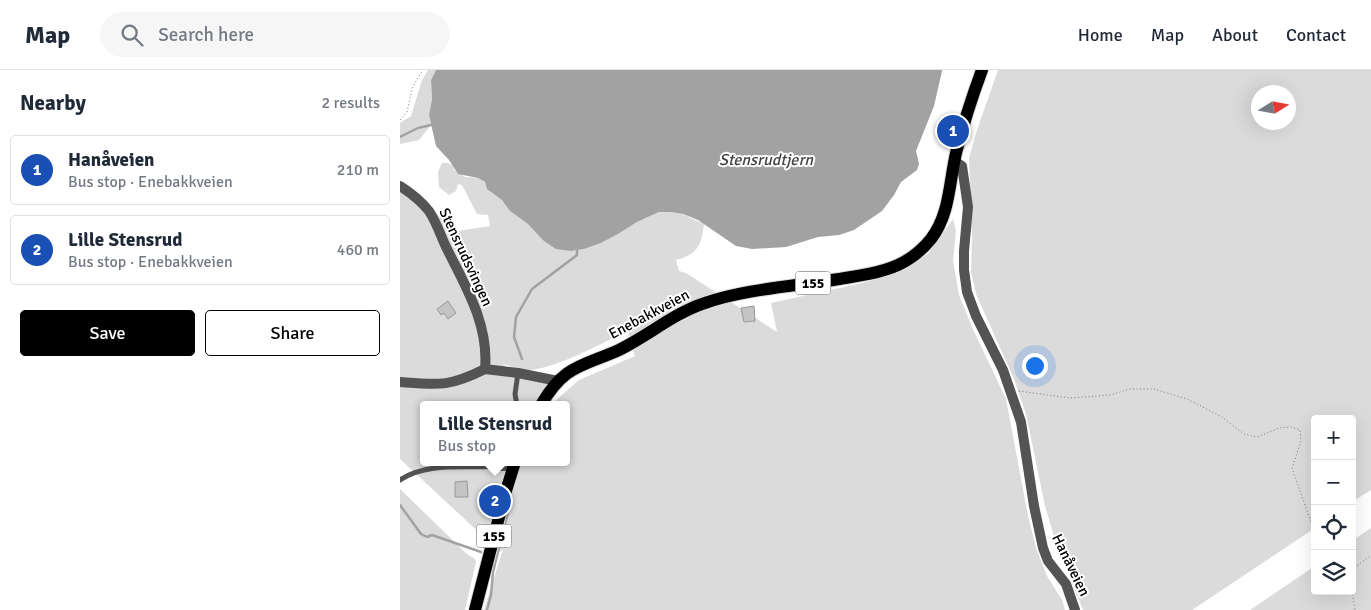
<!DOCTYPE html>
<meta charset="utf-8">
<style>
:root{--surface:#fff;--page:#f6f6f7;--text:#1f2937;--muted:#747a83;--line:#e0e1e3;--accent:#000}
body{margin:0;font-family:Signika,sans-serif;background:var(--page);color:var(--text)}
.controls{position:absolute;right:15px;bottom:15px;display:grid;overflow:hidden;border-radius:5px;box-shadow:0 5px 20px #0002}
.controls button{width:45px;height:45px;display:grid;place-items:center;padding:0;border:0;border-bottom:1px solid var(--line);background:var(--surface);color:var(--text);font:25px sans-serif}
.compass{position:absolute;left:851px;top:15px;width:45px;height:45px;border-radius:50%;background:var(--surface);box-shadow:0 5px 20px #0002;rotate:79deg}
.you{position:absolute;left:634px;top:295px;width:18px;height:18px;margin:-12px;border:4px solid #fff;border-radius:50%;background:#1a73e8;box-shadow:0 0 0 8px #1a73e833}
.badge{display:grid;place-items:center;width:32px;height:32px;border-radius:50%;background:var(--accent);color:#fff;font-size:16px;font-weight:700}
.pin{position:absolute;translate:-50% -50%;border:2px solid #fff;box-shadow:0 1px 5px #0006}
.popup{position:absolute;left:20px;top:331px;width:150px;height:65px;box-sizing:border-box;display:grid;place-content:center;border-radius:5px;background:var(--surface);filter:drop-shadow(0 1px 4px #0005);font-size:16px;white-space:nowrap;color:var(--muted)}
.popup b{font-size:19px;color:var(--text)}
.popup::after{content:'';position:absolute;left:50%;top:100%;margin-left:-10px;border:10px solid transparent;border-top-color:var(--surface)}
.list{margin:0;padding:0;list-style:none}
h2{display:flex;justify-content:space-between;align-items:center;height:65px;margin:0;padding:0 20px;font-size:21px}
h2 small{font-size:16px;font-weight:400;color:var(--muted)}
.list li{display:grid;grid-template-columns:32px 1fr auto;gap:15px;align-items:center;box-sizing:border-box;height:70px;margin:0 10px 10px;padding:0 10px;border:1px solid var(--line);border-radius:5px}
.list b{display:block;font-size:19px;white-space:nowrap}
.list p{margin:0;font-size:16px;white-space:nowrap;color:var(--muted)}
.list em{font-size:16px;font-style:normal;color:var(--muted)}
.actions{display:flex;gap:10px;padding:15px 20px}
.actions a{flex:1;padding:11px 0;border:1px solid var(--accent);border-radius:5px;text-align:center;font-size:18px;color:var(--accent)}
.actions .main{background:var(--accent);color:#fff}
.icon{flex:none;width:28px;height:28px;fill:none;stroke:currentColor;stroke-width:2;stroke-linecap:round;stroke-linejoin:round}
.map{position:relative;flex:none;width:971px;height:540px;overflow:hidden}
header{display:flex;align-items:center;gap:30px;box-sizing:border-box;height:70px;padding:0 25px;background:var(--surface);border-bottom:1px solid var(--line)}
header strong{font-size:24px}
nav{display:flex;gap:28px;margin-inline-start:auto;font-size:18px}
.search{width:350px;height:45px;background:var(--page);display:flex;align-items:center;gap:12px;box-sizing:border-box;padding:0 18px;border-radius:28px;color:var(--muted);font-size:19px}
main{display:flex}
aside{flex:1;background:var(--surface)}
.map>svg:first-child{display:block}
.green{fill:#dbdbdb;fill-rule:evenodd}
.water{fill:#a2a2a2}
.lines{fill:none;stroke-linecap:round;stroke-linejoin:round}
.stream{stroke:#a2a2a2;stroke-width:2.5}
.building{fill:#c4c4c4;stroke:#989898}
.primary-casing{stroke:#dbdbdb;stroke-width:14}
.path{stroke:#767676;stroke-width:1;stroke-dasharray:1 2.5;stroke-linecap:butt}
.service{stroke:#545454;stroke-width:5}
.minor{stroke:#545454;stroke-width:10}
.primary{stroke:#000;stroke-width:12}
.labels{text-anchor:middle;stroke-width:4;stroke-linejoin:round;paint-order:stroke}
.shield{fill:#fff;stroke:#4c4c4c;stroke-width:1}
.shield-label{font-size:14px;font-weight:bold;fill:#000}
.street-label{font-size:15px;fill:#000;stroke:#fff}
.water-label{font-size:16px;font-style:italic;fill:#434343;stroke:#fff}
</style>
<header>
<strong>Map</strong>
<div class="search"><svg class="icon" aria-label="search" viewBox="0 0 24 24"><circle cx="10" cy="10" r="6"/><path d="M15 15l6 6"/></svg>Search here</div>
<nav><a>Home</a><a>Map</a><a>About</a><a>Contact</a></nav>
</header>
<main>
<aside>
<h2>Nearby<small>2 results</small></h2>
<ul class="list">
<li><span class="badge" style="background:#1a4fb4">1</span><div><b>Hanåveien</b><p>Bus stop · Enebakkveien</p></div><em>210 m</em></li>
<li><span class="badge" style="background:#1a4fb4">2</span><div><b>Lille Stensrud</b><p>Bus stop · Enebakkveien</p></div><em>460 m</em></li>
</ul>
<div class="actions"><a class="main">Save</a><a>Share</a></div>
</aside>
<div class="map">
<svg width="971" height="540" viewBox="0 0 971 540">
<rect width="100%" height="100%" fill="#fff"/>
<path class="green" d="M 28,0 L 36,0 L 31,10 L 32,29 L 29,45 L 31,55 L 19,70 L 0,74 L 0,53 L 11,46 L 22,10 Z
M 598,0 L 971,0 L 971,420 L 952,432 L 952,349 L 915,349 L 915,458 L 792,540 L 683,540 L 656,473 L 645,436 L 626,344 L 614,309 L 576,224 L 571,202 L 572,165 L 569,88 L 577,60 ZM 858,22 L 888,22 L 888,52 L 858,52 Z
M 42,93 L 48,93 L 53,96 L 54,100 L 65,107 L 78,108 L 85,112 L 91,122 L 103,130 L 110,141 L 128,154 L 171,181 L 184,179 L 201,173 L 218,164 L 237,152 L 259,142 L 271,142 L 282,144 L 304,154 C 301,176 298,184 276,190 L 279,201 L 286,203 L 377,262 L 371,233 L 467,212 L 499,202 L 528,184 L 553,149 L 556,161 L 553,190 L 559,225 L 572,257 L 606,329 L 628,446 L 636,478 L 647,506 L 662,530 L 665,540 L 84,540 L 103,479 L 100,482 L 0,389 L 0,114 L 58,161 L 90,156 L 88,145 L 77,144 L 62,115 L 58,114 L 56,121 L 49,125 L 39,117 L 38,102 ZM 229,259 L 228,267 L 235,286 L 179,310 L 155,331 L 153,335 L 166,335 L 166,392 L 130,392 L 129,394 L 128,392 L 24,392 L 24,335 L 137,335 L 158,306 L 109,301 L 103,294 C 111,296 118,299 126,300 C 148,302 209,271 229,259 Z
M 0,419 L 67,484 L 75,489 L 76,492 L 65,540 L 0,540 Z
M 971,458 L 971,540 L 850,540 L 915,496 L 915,521 L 952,521 L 952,471 Z"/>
<path class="water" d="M 36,0 L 542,0 L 542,1 L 534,36 L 516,81 L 519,94 L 517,100 L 501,112 L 494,125 L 482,141 L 454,160 L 439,165 L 418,167 L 386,177 L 352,179 L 336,176 L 298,150 L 283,144 L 271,142 L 259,142 L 237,152 L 218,164 L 201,173 L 184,179 L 171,181 L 156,179 L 144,171 L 128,154 L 110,141 L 102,130 L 87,119 L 85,112 L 78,108 L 58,104 L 49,90 L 36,76 L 29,45 L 32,29 L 31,10 Z"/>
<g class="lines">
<path class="stream" d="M 0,67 L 18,58 L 31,55
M 122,289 L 114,267 L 116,247 L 132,219 L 177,185 L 177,180
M 0,435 L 21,464 L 27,467 L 32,465 L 81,482
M 87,540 L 91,525 L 93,502 L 108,442"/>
</g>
<path class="building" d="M 48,231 L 56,243 L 48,249 L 44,243 L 41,245 L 37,239 Z
M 354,236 L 355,251 L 344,252 L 341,238 Z
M 67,411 L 68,427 L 55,427 L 55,412 Z"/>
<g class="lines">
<g class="primary-casing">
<path id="primary" d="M 141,335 C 164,295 181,297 219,280 C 248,266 274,243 305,233 C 345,219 397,216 439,209 C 459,206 480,203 498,195 C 511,189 522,180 531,169 C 550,144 549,113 556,83 C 563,55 572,27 582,0
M 75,540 L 105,424 L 115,392"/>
</g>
<path class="path" d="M 0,50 L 7,42 L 13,16 L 23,0
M 619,321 L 670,328 L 710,325 L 730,319 L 754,319 L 787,329 L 822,347 L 844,364 L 857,367 L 879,358 L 891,357 L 900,360 L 901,371 L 892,398 L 912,455 L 915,458
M 952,500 L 971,485
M 952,521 L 955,540"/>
<path class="service" d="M 117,335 L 115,324 L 118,303
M 0,410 C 28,391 69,399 102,396"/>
<path class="minor" d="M 554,91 L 562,96 L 568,137 L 564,181 L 564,200 L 567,222 L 576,246 L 603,300 L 621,352 L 634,436 L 643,478 L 648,491 L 666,514 L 675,540
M 0,116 C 11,123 21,131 29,141 C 37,153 41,167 47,179 C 66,217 89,255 85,299
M 85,299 L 118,303 L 158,311
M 0,312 C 39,315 49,317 85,299
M 102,396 L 114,396"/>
<use href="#primary" class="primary"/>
</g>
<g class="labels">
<g class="shield">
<rect x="395.5" y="201.5" width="35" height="23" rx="4"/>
<rect x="76.5" y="454.5" width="35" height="23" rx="4"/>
</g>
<g class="shield-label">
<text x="413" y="218">155</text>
<text x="94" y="471">155</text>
</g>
<g class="street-label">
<text transform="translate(66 187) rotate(65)" y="5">Stensrudsvingen</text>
<text transform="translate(249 244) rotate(-28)" y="5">Enebakkveien</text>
<text transform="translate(671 495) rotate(64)" y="5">Hanåveien</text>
</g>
<g class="water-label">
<text x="366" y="95">Stensrudtjern</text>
</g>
</g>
</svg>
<div class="controls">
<button>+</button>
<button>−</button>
<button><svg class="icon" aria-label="locate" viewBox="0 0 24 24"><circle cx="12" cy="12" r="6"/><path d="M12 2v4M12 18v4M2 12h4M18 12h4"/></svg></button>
<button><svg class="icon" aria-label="layers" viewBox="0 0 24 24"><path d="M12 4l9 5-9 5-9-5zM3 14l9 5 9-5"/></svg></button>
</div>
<svg class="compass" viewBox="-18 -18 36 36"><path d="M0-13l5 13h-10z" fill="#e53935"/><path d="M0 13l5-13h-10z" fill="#747a83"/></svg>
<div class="you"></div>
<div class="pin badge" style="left:553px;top:61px;background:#1a4fb4">1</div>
<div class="pin badge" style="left:95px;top:431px;background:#1a4fb4">2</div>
<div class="popup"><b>Lille Stensrud</b>Bus stop</div>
</div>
</main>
